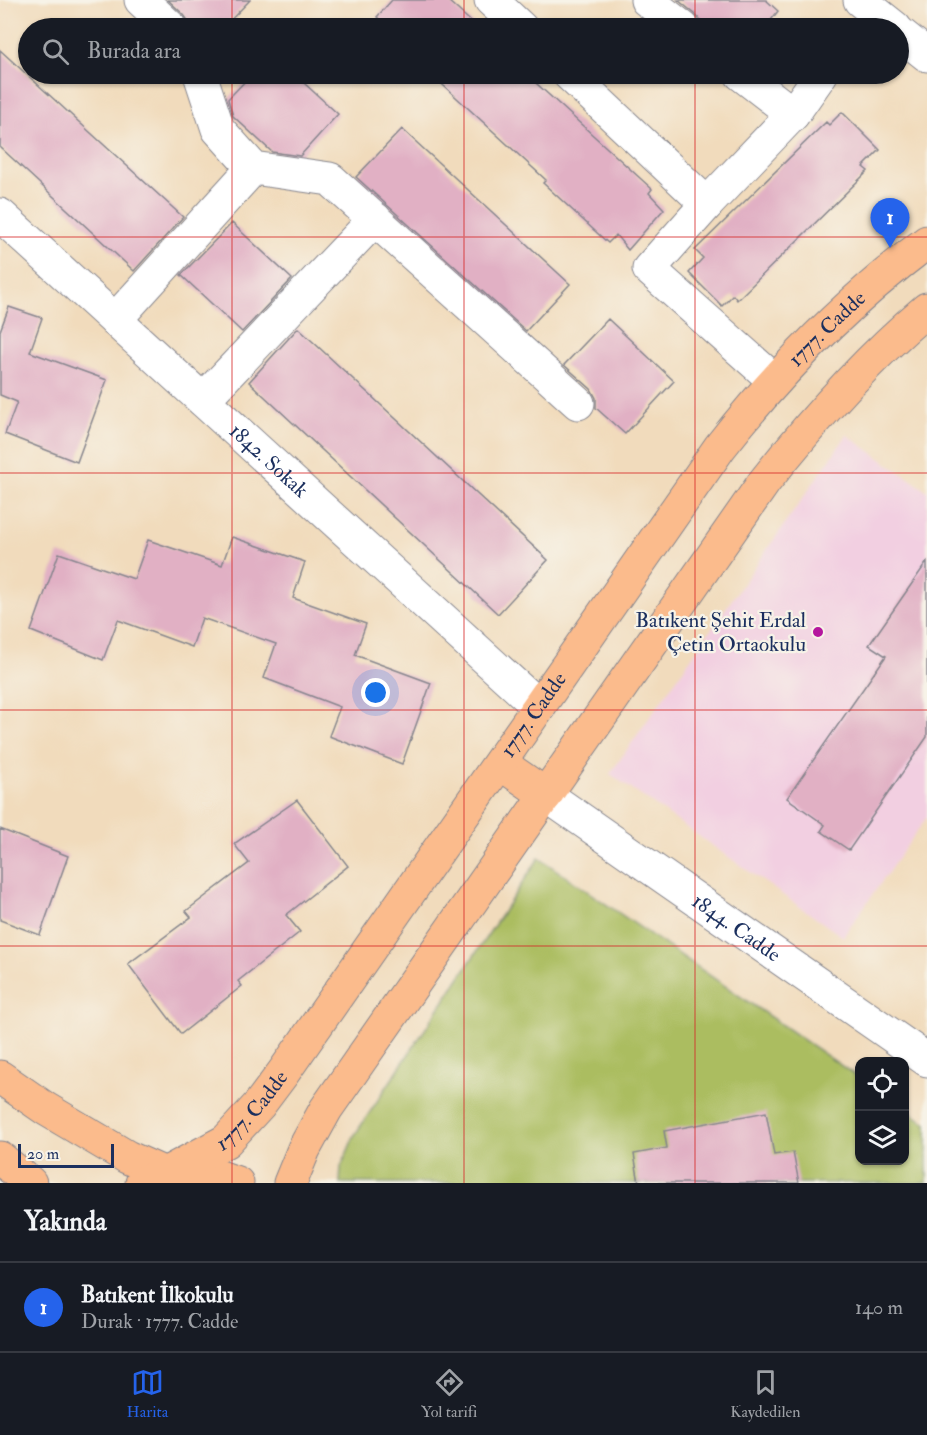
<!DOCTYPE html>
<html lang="tr">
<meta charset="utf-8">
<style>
:root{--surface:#171b24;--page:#20242c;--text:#f1f3f6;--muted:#9ea1a6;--line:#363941;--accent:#2563eb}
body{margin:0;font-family:"IM FELL Double Pica",serif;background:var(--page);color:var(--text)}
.controls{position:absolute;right:18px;bottom:18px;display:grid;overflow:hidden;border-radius:12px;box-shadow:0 2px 4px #0004}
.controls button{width:54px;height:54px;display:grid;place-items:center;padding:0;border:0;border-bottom:2px solid var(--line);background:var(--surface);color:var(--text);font:30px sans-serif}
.scale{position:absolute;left:18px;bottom:15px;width:96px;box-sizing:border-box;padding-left:6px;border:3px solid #1b2f5e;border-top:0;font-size:16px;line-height:21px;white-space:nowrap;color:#1b2f5e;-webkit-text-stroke:4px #f7f3e8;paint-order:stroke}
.you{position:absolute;left:376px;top:693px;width:21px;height:21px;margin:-15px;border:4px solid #fff;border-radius:50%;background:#1a73e8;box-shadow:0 0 0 9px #1a73e833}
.badge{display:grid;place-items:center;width:39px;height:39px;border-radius:50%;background:var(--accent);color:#fff;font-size:20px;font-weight:700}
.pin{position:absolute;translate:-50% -50px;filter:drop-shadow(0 2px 3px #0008)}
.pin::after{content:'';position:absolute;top:32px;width:21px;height:18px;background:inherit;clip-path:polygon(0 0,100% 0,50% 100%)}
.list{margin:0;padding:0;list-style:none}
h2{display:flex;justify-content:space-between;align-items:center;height:78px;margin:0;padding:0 24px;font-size:26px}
h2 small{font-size:20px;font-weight:400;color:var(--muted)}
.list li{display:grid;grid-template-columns:39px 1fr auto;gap:18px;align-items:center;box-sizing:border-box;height:90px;padding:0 24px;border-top:2px solid var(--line)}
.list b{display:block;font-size:22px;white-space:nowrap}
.list p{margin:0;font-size:20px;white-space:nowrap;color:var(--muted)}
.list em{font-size:20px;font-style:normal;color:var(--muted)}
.icon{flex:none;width:33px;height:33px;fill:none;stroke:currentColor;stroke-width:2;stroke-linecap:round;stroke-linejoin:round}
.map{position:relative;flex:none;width:927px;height:1183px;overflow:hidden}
.search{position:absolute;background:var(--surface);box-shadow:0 2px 4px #0004;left:18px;right:18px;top:18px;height:66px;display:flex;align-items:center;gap:15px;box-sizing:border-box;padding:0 21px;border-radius:33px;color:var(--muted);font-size:22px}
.sheet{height:168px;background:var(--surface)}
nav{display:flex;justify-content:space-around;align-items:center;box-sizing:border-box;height:84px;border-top:2px solid var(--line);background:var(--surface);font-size:16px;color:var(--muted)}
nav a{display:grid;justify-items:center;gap:3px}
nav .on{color:var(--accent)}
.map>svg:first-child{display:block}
.built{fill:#f2cfe1}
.green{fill:#abbd61;stroke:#637660;stroke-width:1.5}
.building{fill:#e1b0c4}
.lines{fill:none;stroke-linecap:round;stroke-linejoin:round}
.minor-casing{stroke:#86858d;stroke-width:35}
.major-casing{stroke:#86858d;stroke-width:35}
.minor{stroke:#fff;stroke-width:33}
.major{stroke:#fbbb8c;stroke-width:33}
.grid{fill:none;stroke:#d62828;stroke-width:1.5;stroke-opacity:0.55}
.poi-dot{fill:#b5179e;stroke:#f7f3e8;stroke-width:2}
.labels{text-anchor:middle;stroke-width:4.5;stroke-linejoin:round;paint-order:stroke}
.street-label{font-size:21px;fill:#1b2f5e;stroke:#f7f3e8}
.poi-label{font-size:21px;fill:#1b2f5e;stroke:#f7f3e8;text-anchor:end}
</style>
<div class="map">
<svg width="927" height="1183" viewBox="0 0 927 1183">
<rect width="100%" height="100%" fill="#f7f3e8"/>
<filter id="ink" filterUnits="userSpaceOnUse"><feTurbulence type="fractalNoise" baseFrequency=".0167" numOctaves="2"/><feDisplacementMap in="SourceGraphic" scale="12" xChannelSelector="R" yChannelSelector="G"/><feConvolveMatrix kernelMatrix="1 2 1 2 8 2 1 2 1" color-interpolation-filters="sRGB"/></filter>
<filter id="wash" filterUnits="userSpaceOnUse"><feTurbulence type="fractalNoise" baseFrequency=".008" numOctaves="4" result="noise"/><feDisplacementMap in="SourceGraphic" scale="24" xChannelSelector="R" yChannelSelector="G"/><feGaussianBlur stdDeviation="1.35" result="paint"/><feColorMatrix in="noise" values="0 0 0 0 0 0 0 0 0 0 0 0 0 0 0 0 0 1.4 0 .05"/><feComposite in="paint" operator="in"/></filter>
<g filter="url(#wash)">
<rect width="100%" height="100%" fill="#f1dbbc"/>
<path class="built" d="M 847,435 L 927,491 L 927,817 L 843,937 L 610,774 Z"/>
<path class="green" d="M 539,858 L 859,1078 L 860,1160 L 904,1160 L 905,1109 L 927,1124 L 927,1183 L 340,1183 L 341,1167 L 354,1136 Z"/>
<g id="blocks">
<path class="building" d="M 168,0 L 250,0 L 223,28 L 189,28 L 189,22 L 184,15 Z
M 392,0 L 447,0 L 478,28 L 389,28 L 377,17 Z
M 678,0 L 766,0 L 778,11 L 765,28 L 701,28 L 700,20 L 695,14 Z
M 0,50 L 183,217 L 134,271 L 0,147 Z
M 252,74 L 294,74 L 338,114 L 300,156 L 272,152 L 233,116 L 228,99 Z
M 431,74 L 526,74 L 652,189 L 649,193 L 664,209 L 628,250 L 616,235 L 608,243 L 543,183 L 546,180 Z
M 842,112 L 880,150 L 863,167 L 868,171 L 737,300 L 733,295 L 722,306 L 689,273 L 703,258 L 695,250 L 826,122 L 829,125 Z
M 402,129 L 570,284 L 526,331 L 356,177 Z
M 232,223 L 292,279 L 242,332 L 181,275 Z
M 9,307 L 42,318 L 30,352 L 107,380 L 77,462 L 5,434 L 17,402 L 0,395 L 0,331 Z
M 608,319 L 674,381 L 625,434 L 596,408 L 596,398 L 591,389 L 564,365 Z
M 298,328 L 548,560 L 498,614 L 249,382 Z
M 232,537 L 305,562 L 293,598 L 366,624 L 355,655 L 431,683 L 402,764 L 329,736 L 340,707 L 264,678 L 276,644 L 202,618 L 192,647 L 118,620 L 103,660 L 31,631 L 59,553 L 134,579 L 148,540 L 222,565 Z
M 927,562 L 927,737 L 849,850 L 821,831 L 825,825 L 787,798 L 886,656 L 869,645 Z
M 297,800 L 348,866 L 286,915 L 300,932 L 238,981 L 242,986 L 181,1034 L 128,964 L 191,917 L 186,911 L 249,863 L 234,844 Z
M 0,829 L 68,856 L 40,935 L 0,920 Z
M 766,1112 L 774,1155 L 793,1152 L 799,1183 L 639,1183 L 634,1154 L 667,1148 L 664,1131 Z"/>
</g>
</g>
<g filter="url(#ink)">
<use href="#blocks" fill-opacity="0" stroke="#86858d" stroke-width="1.5"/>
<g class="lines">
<g class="minor-casing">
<g id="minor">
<path d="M 141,0 L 171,28"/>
<path d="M 491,0 L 521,28"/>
<path d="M 647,0 L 683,28"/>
<path d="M 860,0 L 895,28"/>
<path d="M 898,32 L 927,55"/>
<path d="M 200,74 L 218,129 L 253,168 L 330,179 L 578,403"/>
<path d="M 569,74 L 707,204 L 793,114 L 821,74"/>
<path d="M 741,74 L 793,114"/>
<path d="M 707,204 L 649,269 L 775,381"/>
<path id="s1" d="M 0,215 L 539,707"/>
<path d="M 115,320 L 253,168"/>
<path d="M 203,400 L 375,219"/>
<path id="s2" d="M 546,795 L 927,1060"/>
</g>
</g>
<g class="major-casing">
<g id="major">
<path d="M 500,763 L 546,795"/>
<path d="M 0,1077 L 46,1109 L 127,1157 L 165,1174 L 206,1172 L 237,1183"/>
<path d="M 0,1158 L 30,1183"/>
<path id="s3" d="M 142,1183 L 165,1174 L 226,1141 L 259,1105 L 283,1073 L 720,447 C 781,369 848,301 927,242"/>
<path d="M 290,1183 L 304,1149 L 326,1109 L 765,481 C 814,419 866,360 927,309"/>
</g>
</g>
<use href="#minor" class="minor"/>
<use href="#major" class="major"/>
</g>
</g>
<path class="grid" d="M 232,0 L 232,28M 464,0 L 464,28M 695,0 L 695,28M 232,74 L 232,1183M 464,74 L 464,1183M 695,74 L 695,1183M 0,237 L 927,237M 0,473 L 927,473M 0,710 L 927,710M 0,946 L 927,946"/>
<circle class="poi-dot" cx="818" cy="632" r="6"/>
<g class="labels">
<g class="street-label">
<text dy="7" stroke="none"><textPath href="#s3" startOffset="1106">1777. Cadde</textPath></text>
<text dy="7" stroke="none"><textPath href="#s1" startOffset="364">1842. Sokak</textPath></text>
<text dy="7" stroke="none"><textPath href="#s3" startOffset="620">1777. Cadde</textPath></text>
<text dy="7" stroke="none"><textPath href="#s2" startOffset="232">1844. Cadde</textPath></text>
<text dy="7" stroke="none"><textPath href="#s3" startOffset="134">1777. Cadde</textPath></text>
</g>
<g class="poi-label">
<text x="806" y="627">Batıkent Şehit Erdal<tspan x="806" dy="24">Çetin Ortaokulu</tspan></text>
</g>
</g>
</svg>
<div class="controls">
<button><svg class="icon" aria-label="locate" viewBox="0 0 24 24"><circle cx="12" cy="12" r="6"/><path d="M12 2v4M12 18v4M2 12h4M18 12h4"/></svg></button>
<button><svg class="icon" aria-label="layers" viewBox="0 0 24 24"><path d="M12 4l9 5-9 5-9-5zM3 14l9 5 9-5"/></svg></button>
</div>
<div class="scale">20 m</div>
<div class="you"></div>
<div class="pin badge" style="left:890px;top:248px">1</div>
<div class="search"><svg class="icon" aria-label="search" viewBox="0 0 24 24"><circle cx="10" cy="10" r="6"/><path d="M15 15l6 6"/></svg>Burada ara</div>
</div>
<section class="sheet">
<h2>Yakında<small></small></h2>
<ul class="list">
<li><span class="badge">1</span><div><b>Batıkent İlkokulu</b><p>Durak · 1777. Cadde</p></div><em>140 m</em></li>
</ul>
</section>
<nav>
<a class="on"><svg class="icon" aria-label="map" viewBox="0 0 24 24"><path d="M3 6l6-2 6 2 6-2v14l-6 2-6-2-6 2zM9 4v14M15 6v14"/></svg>Harita</a>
<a><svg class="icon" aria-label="directions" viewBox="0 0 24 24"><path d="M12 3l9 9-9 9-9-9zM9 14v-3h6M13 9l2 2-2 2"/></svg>Yol tarifi</a>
<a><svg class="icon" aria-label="saved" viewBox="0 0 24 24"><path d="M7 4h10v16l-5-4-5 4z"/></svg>Kaydedilen</a>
</nav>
